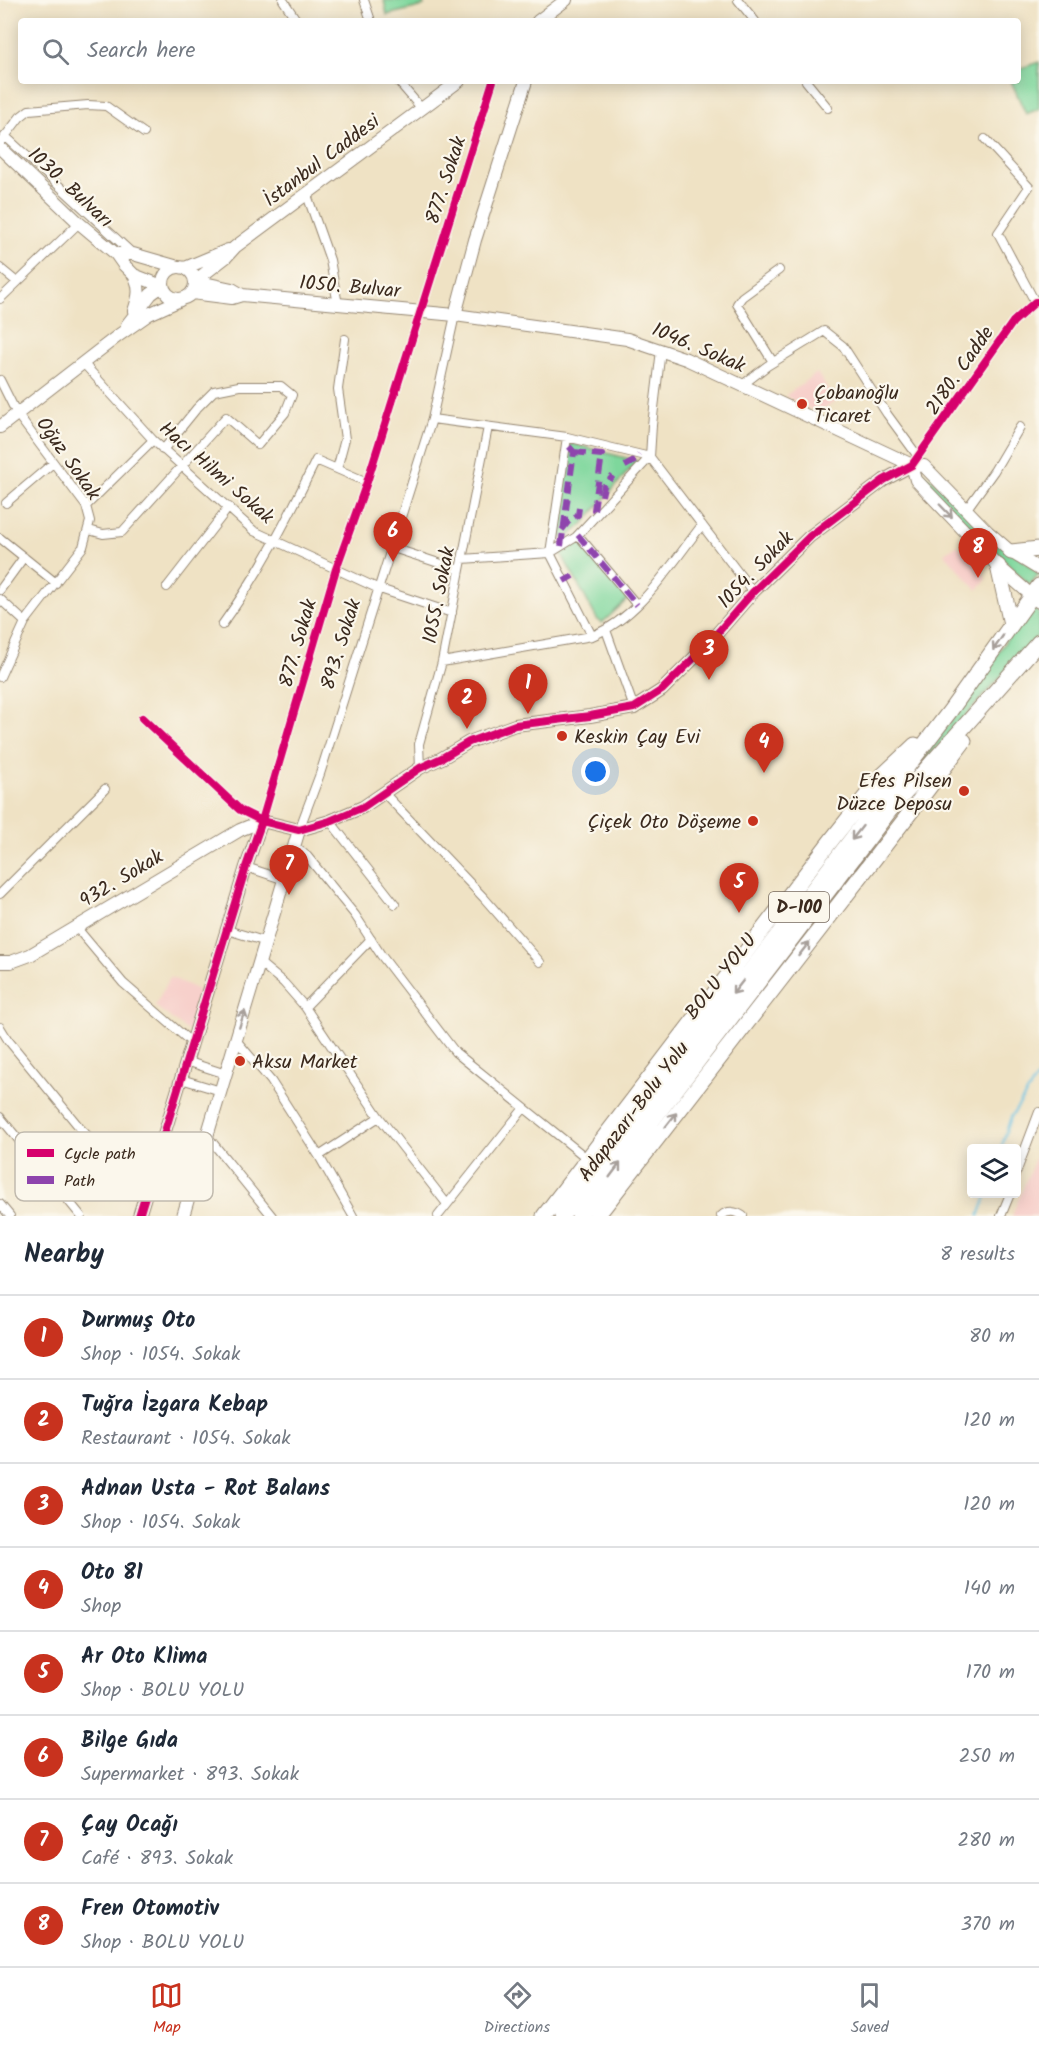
<!DOCTYPE html>
<meta charset="utf-8">
<style>
:root{--surface:#fff;--page:#f6f6f7;--text:#1f2937;--muted:#747a83;--line:#e0e1e3;--accent:#c8321e}
body{margin:0;font-family:Kalam,sans-serif;background:var(--page);color:var(--text)}
.controls{position:absolute;right:18px;bottom:18px;display:grid;overflow:hidden;border-radius:6px;box-shadow:0 3px 15px #0003}
.controls button{width:54px;height:54px;display:grid;place-items:center;padding:0;border:0;border-bottom:2px solid var(--line);background:var(--surface);color:var(--text);font:30px sans-serif}
.you{position:absolute;left:596px;top:772px;width:21px;height:21px;margin:-15px;border:4px solid #fff;border-radius:50%;background:#1a73e8;box-shadow:0 0 0 9px #1a73e833}
.badge{display:grid;place-items:center;width:39px;height:39px;border-radius:50%;background:var(--accent);color:#fff;font-size:20px;font-weight:700}
.pin{position:absolute;translate:-50% -50px;filter:drop-shadow(0 2px 3px #0008)}
.pin::after{content:'';position:absolute;top:32px;width:21px;height:18px;background:inherit;clip-path:polygon(0 0,100% 0,50% 100%)}
.list{margin:0;padding:0;list-style:none}
h2{display:flex;justify-content:space-between;align-items:center;height:78px;margin:0;padding:0 24px;font-size:26px}
h2 small{font-size:20px;font-weight:400;color:var(--muted)}
.list li{display:grid;grid-template-columns:39px 1fr auto;gap:18px;align-items:center;box-sizing:border-box;height:84px;padding:0 24px;border-top:2px solid var(--line)}
.list b{display:block;font-size:22px;white-space:nowrap}
.list p{margin:0;font-size:20px;white-space:nowrap;color:var(--muted)}
.list em{font-size:20px;font-style:normal;color:var(--muted)}
.icon{flex:none;width:33px;height:33px;fill:none;stroke:currentColor;stroke-width:2;stroke-linecap:round;stroke-linejoin:round}
.map{position:relative;flex:none;width:1039px;height:1216px;overflow:hidden}
.search{position:absolute;background:var(--surface);box-shadow:0 3px 15px #0003;left:18px;right:18px;top:18px;height:66px;display:flex;align-items:center;gap:15px;box-sizing:border-box;padding:0 21px;border-radius:6px;color:var(--muted);font-size:22px}
.sheet{height:750px;background:var(--surface)}
nav{display:flex;justify-content:space-around;align-items:center;box-sizing:border-box;height:84px;border-top:2px solid var(--line);background:var(--surface);font-size:16px;color:var(--muted)}
nav a{display:grid;justify-items:center;gap:3px}
nav .on{color:var(--accent)}
.map>svg:first-child{display:block}
.built{fill:#f7d0cb}
.green{fill:#7ed79c;stroke:#5c805d;stroke-width:1.5}
.lines{fill:none;stroke-linecap:round;stroke-linejoin:round}
.stream{stroke:#67c3e5;stroke-width:2}
.street-casing{stroke:#958671;stroke-width:10}
.secondary-casing{stroke:#958671;stroke-width:14}
.highway-casing{stroke:#958671;stroke-width:17}
.street{stroke:#fff;stroke-width:8}
.secondary{stroke:#fff;stroke-width:12}
.highway{stroke:#fff;stroke-width:15}
.quiet{stroke:#8e44ad;stroke-width:6;stroke-dasharray:12 6;stroke-linecap:butt}
.cycleway-casing{stroke:#fbf7ec;stroke-width:11}
.cycleway{stroke:#d6006c;stroke-width:8}
.oneway{stroke:#a79f9a}
.poi-dot{fill:#c8321e;stroke:#fbf7ec;stroke-width:2}
.labels{text-anchor:middle;stroke-width:4.5;stroke-linejoin:round;paint-order:stroke}
.shield{fill:#fbf7ec;stroke:#75685c;stroke-width:1.5}
.shield-label{font-size:18px;font-weight:bold;fill:#3b2a1e}
.street-label{font-size:20px;fill:#3b2a1e;stroke:#fbf7ec}
.poi-label{font-size:20px;fill:#3b2a1e;stroke:#fbf7ec;text-anchor:start}
.key{fill:#fbf7ec;stroke:#c1baae;stroke-width:1.5}
.key-label{font-size:16px;fill:#3b2a1e}
</style>
<div class="map">
<svg width="1039" height="1216" viewBox="0 0 1039 1216">
<rect width="100%" height="100%" fill="#fbf7ec"/>
<filter id="ink" filterUnits="userSpaceOnUse"><feTurbulence type="fractalNoise" baseFrequency=".0167" numOctaves="2"/><feDisplacementMap in="SourceGraphic" scale="12" xChannelSelector="R" yChannelSelector="G"/><feConvolveMatrix kernelMatrix="1 2 1 2 8 2 1 2 1" color-interpolation-filters="sRGB"/></filter>
<filter id="wash" filterUnits="userSpaceOnUse"><feTurbulence type="fractalNoise" baseFrequency=".008" numOctaves="4" result="noise"/><feDisplacementMap in="SourceGraphic" scale="24" xChannelSelector="R" yChannelSelector="G"/><feGaussianBlur stdDeviation="1.35" result="paint"/><feColorMatrix in="noise" values="0 0 0 0 0 0 0 0 0 0 0 0 0 0 0 0 0 1.4 0 .05"/><feComposite in="paint" operator="in"/></filter>
<g filter="url(#wash)">
<rect width="100%" height="100%" fill="#efe2c4"/>
<path class="built" d="M 817,373 L 836,401 L 818,413 L 785,396 Z
M 957,545 L 981,568 L 986,580 L 977,590 L 944,553 Z
M 170,977 L 203,992 L 189,1032 L 155,1006 Z
M 1039,1148 L 1039,1216 L 1012,1216 Z"/>
<path class="green" d="M 384,0 L 422,0 L 424,6 L 387,15 Z
M 1039,62 L 1039,109 L 1026,114 L 1011,81 L 1018,81 L 1018,69 Z
M 570,443 L 637,461 L 583,524 L 567,538 L 555,537 Z
M 923,472 L 1039,574 L 1029,585 L 919,475 Z
M 581,541 L 628,599 L 602,623 L 597,619 L 561,553 L 563,548 Z
M 1029,605 L 1039,613 L 1039,634 L 905,783 L 977,685 Z"/>
<g class="lines">
<path class="stream" d="M 1001,1148 L 1011,1117 L 1039,1075
M 979,1216 L 987,1194"/>
</g>
</g>
<g filter="url(#ink)">
<g class="lines">
<g class="street-casing">
<path id="street" d="M 283,0 L 297,21
M 364,0 L 371,21
M 738,0 L 755,21
M 398,81 L 422,109
M 806,81 L 828,108
M 5,136 L 133,254
M 985,139 L 1029,187 L 998,233 L 1035,302
M 0,143 L 20,117 L 29,110 L 88,105 L 106,106 L 144,133
M 307,195 L 330,260 L 338,305
M 0,268 L 17,282
M 0,299 L 79,223
M 661,350 L 652,425 L 650,457 L 753,592
M 773,362 L 737,304 L 742,297 L 779,270
M 84,364 L 153,440 L 254,531 L 377,588 L 452,613
M 0,380 L 17,414 L 86,506 L 90,521 L 83,547 L 25,622 L 0,677
M 741,386 L 767,366 L 824,331 L 843,346 L 887,414 L 917,455 L 912,465
M 432,419 L 567,437 L 650,457 L 576,537 L 550,553 L 462,559
M 567,437 L 550,553 L 592,636
M 917,458 L 1013,322 L 1035,302 L 1039,302
M 337,469 L 345,439 L 338,389 L 345,339
M 6,503 L 53,463
M 86,506 L 153,440
M 966,510 L 994,471 L 1020,427
M 89,530 L 103,534 L 122,532 L 226,417 L 258,445 L 285,413 L 292,395 L 281,386 L 239,386 L 214,391 L 197,408 L 163,450
M 578,535 L 637,605
M 0,538 L 56,583
M 390,547 L 460,570
M 167,587 L 229,507
M 0,590 L 24,557
M 0,599 L 25,622
M 222,625 C 261,571 287,520 316,460 L 367,482
M 606,630 L 634,708
M 442,662 L 592,636 C 640,617 671,564 702,525
M 142,718 L 240,810 L 262,821 L 336,569 L 367,482 L 493,81
M 420,768 L 419,744 L 442,662 L 488,427
M 384,793 L 484,898 L 540,962
M 330,821 L 395,904
M 299,830 L 320,774 L 432,419 L 455,315
M 295,847 L 307,856 L 355,915 L 381,955 L 455,1052 L 589,1160
M 246,867 L 285,880
M 0,894 L 105,789
M 76,927 L 123,983 L 192,1043
M 227,930 L 267,942
M 260,963 L 284,983 L 305,1007 L 379,1117 L 447,1204
M 305,1007 L 371,939
M 0,1027 L 8,1040 L 80,1128 L 145,1194
M 236,1040 L 271,1081 L 319,1156 L 353,1216
M 186,1061 L 226,1074
M 181,1079 L 221,1091
M 0,1117 L 81,1216
M 208,1137 L 272,1216
M 319,1156 L 379,1117
M 154,1168 L 194,1179
M 1016,1173 L 1039,1112
M 0,1204 L 10,1216
M 438,1216 L 524,1108
M 721,1216 C 728,1210 736,1211 743,1216
M 1001,1216 L 1010,1194"/>
</g>
<g class="secondary-casing">
<path id="secondary" d="M 538,21 L 566,0
M 0,148 L 79,223 L 116,254 L 123,264 L 134,275 L 162,286
M 116,254 L 133,254 L 178,267
M163 283a16 16 0 1 1 32 0a16 16 0 1 1-32 0Z
M 185,268 L 228,250
M 195,281 L 232,289 L 242,295 L 455,315 L 627,339 L 686,359 L 912,465 L 924,466 L 988,532 L 1011,552 L 1039,569
M 195,281 L 226,257 L 235,247 L 459,81
M 192,293 L 232,298 L 242,295
M 134,311 C 139,297 141,288 134,275
M 455,315 L 475,240 L 526,81
M 127,325 L 151,294 L 162,286
M 0,427 L 119,335 L 149,314 L 180,300
M 912,465 L 916,480 L 998,566 L 1039,602
M 262,821 L 299,830 L 330,821 L 363,807 L 420,768 L 442,758 L 469,742 L 515,725 L 590,716 L 634,708 L 662,690 L 707,645 L 753,592 L 809,537 L 884,480 L 912,465
M 0,962 L 11,962 L 30,955 L 240,830 L 262,821
M 139,1216 L 246,867 L 262,821
M 183,1216 L 299,830"/>
</g>
<g class="highway-casing">
<path id="highway" d="M 1011,552 L 1039,549
M 998,566 L 1011,624
M 544,1216 L 833,838 L 882,776 L 915,745
M 562,1216 L 950,711 L 1039,586
M 579,1216 L 890,810 L 1039,642
M 597,1216 L 909,814 L 964,741"/>
</g>
<use href="#street" class="street"/>
<use href="#secondary" class="secondary"/>
<use href="#highway" class="highway"/>
<path class="quiet" d="M 574,452 L 602,455 L 594,510 L 598,514
M 625,466 L 636,460 L 639,455
M 602,496 L 604,486 L 613,476
M 562,530 L 569,521 L 578,515 L 579,508
M 578,535 L 637,605
M 561,546 L 574,452 L 566,443
M 564,581 L 573,576"/>
<g class="cycleway-casing">
<path id="cycleway" d="M 142,718 L 240,810 L 262,821 L 299,830 L 330,821 L 363,807 L 420,768 L 442,758 L 469,742 L 515,725 L 590,716 L 634,708 L 662,690 L 707,645 L 753,592 L 809,537 L 884,480 L 912,465 L 1013,322 L 1035,302 L 1039,302
M 139,1216 L 246,867 L 262,821 L 336,569 L 367,482 L 493,81"/>
</g>
<use href="#cycleway" class="cycleway"/>
</g>
<defs><path id="oneway-shaft" d="M-6 0H5M1.5-3L5.5 0L1.5 3" fill="none" stroke-width="1.6" stroke-linecap="round" stroke-linejoin="round" transform="scale(1.5)"/></defs>
<g class="oneway">
<use href="#oneway-shaft" transform="translate(946 511) rotate(46)"/>
<use href="#oneway-shaft" transform="translate(998 643) rotate(124)"/>
<use href="#oneway-shaft" transform="translate(857 833) rotate(128)"/>
<use href="#oneway-shaft" transform="translate(804 949) rotate(-52)"/>
<use href="#oneway-shaft" transform="translate(738 987) rotate(128)"/>
<use href="#oneway-shaft" transform="translate(242 1019) rotate(-72)"/>
<use href="#oneway-shaft" transform="translate(671 1120) rotate(-52)"/>
<use href="#oneway-shaft" transform="translate(615 1170) rotate(-53)"/>
</g>
</g>
<g class="poi-dot">
<circle cx="802" cy="404" r="6"/>
<circle cx="562" cy="736" r="6"/>
<circle cx="964" cy="791" r="6"/>
<circle cx="753" cy="821" r="6"/>
<circle cx="240" cy="1061" r="6"/>
</g>
<g class="labels">
<rect class="shield" x="769" y="892" width="60" height="30" rx="4.5"/>
<g class="shield-label">
<text x="799" y="913">D-100</text>
</g>
<g class="street-label">
<text transform="translate(321 160) rotate(-37)" y="7">İstanbul Caddesi</text>
<text transform="translate(445 180) rotate(-72)" y="7">877. Sokak</text>
<text transform="translate(71 187) rotate(43)" y="7">1030. Bulvarı</text>
<text transform="translate(350 286) rotate(5)" y="7">1050. Bulvar</text>
<text transform="translate(699 347) rotate(23)" y="7">1046. Sokak</text>
<text transform="translate(959 370) rotate(-55)" y="7">2180. Cadde</text>
<text transform="translate(69 458) rotate(55)" y="7">Oğuz Sokak</text>
<text transform="translate(217 472) rotate(41)" y="7">Hacı Hilmi Sokak</text>
<text transform="translate(755 569) rotate(-46)" y="7">1054. Sokak</text>
<text transform="translate(438 595) rotate(-79)" y="7">1055. Sokak</text>
<text transform="translate(297 643) rotate(-74)" y="7">877. Sokak</text>
<text transform="translate(340 644) rotate(-73)" y="7">893. Sokak</text>
<text transform="translate(121 878) rotate(-31)" y="7">932. Sokak</text>
<text transform="translate(720 976) rotate(-52)" y="7">BOLU YOLU</text>
<text transform="translate(633 1111) rotate(-53)" y="7">Adapazarı-Bolu Yolu</text>
</g>
<g class="poi-label">
<text x="814" y="399">Çobanoğlu<tspan x="814" dy="23">Ticaret</tspan></text>
<text x="574" y="743">Keskin Çay Evi</text>
<text x="952" y="787" text-anchor="end">Efes Pilsen<tspan x="952" dy="23">Düzce Deposu</tspan></text>
<text x="741" y="828" text-anchor="end">Çiçek Oto Döşeme</text>
<text x="252" y="1068">Aksu Market</text>
</g>
</g>
<rect x="15" y="1132" width="198" height="69" rx="9" class="key"/>
<rect x="27" y="1149" width="27" height="8" fill="#d6006c"/>
<rect x="27" y="1176" width="27" height="8" fill="#8e44ad"/>
<g class="key-label">
<text x="64" y="1159">Cycle path</text>
<text x="64" y="1186">Path</text>
</g>
</svg>
<div class="controls">
<button><svg class="icon" aria-label="layers" viewBox="0 0 24 24"><path d="M12 4l9 5-9 5-9-5zM3 14l9 5 9-5"/></svg></button>
</div>
<div class="you"></div>
<div class="pin badge" style="left:528px;top:714px">1</div>
<div class="pin badge" style="left:467px;top:729px">2</div>
<div class="pin badge" style="left:709px;top:680px">3</div>
<div class="pin badge" style="left:764px;top:773px">4</div>
<div class="pin badge" style="left:739px;top:913px">5</div>
<div class="pin badge" style="left:393px;top:562px">6</div>
<div class="pin badge" style="left:289px;top:895px">7</div>
<div class="pin badge" style="left:978px;top:578px">8</div>
<div class="search"><svg class="icon" aria-label="search" viewBox="0 0 24 24"><circle cx="10" cy="10" r="6"/><path d="M15 15l6 6"/></svg>Search here</div>
</div>
<section class="sheet">
<h2>Nearby<small>8 results</small></h2>
<ul class="list">
<li><span class="badge">1</span><div><b>Durmuş Oto</b><p>Shop · 1054. Sokak</p></div><em>80 m</em></li>
<li><span class="badge">2</span><div><b>Tuğra İzgara Kebap</b><p>Restaurant · 1054. Sokak</p></div><em>120 m</em></li>
<li><span class="badge">3</span><div><b>Adnan Usta - Rot Balans</b><p>Shop · 1054. Sokak</p></div><em>120 m</em></li>
<li><span class="badge">4</span><div><b>Oto 81</b><p>Shop</p></div><em>140 m</em></li>
<li><span class="badge">5</span><div><b>Ar Oto Klima</b><p>Shop · BOLU YOLU</p></div><em>170 m</em></li>
<li><span class="badge">6</span><div><b>Bilge Gıda</b><p>Supermarket · 893. Sokak</p></div><em>250 m</em></li>
<li><span class="badge">7</span><div><b>Çay Ocağı</b><p>Café · 893. Sokak</p></div><em>280 m</em></li>
<li><span class="badge">8</span><div><b>Fren Otomotiv</b><p>Shop · BOLU YOLU</p></div><em>370 m</em></li>
</ul>
</section>
<nav>
<a class="on"><svg class="icon" aria-label="map" viewBox="0 0 24 24"><path d="M3 6l6-2 6 2 6-2v14l-6 2-6-2-6 2zM9 4v14M15 6v14"/></svg>Map</a>
<a><svg class="icon" aria-label="directions" viewBox="0 0 24 24"><path d="M12 3l9 9-9 9-9-9zM9 14v-3h6M13 9l2 2-2 2"/></svg>Directions</a>
<a><svg class="icon" aria-label="saved" viewBox="0 0 24 24"><path d="M7 4h10v16l-5-4-5 4z"/></svg>Saved</a>
</nav>
